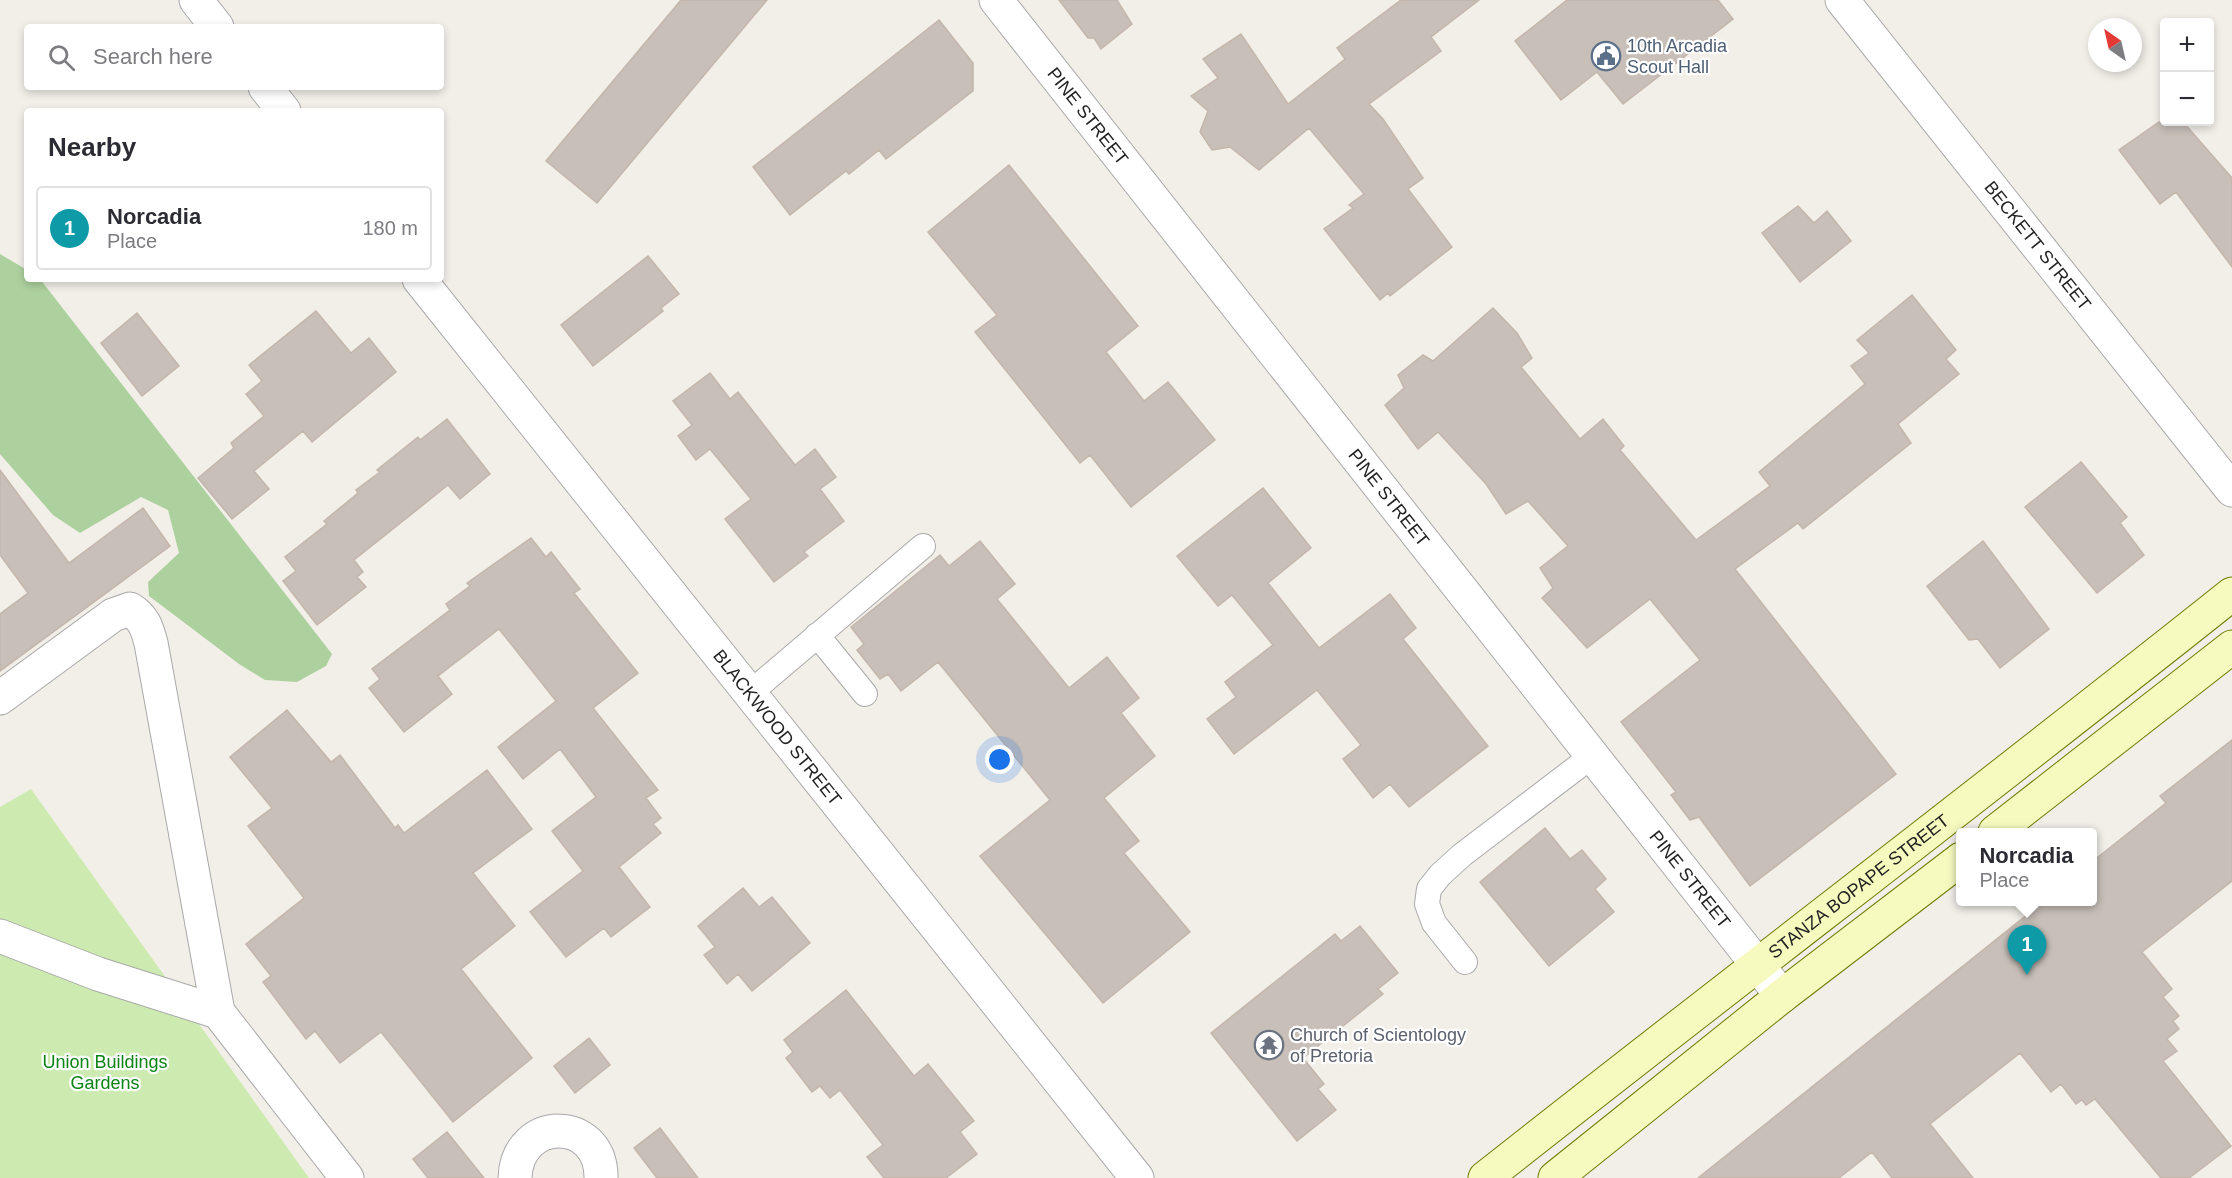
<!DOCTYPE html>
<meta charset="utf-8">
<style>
:root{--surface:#fff;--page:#f2f2f3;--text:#2b2b33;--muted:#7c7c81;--line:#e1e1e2;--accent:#2563eb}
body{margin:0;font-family:Arial,sans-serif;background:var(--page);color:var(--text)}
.controls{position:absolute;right:18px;top:18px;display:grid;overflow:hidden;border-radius:6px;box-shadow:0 3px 9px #0003}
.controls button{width:54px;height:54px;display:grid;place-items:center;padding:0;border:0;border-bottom:2px solid var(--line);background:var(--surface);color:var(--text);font:30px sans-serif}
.compass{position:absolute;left:2088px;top:18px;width:54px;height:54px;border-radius:50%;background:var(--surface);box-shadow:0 3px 9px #0003;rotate:326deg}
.you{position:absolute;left:1000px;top:760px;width:21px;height:21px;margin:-15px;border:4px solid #fff;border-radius:50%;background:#1a73e8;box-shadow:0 0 0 9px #1a73e833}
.badge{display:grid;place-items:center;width:39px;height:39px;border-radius:50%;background:var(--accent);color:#fff;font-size:20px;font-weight:700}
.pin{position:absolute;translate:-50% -50px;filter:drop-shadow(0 2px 3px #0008)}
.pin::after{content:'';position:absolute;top:32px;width:21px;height:18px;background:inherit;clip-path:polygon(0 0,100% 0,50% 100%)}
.popup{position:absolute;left:1956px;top:828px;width:141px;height:78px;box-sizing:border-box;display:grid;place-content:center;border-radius:6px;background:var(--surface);filter:drop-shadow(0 2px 4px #0005);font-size:20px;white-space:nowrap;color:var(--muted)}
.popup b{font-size:22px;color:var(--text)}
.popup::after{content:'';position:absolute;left:50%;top:100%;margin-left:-12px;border:12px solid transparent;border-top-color:var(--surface)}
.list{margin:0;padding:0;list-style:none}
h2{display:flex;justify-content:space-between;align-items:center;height:78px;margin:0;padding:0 24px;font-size:26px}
h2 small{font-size:20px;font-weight:400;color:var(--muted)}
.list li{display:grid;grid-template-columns:39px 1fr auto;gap:18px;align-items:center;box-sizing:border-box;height:84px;margin:0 12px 12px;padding:0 12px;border:2px solid var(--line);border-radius:6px}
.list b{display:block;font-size:22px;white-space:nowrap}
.list p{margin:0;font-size:20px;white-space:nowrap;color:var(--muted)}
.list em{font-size:20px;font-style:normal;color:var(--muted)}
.icon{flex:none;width:33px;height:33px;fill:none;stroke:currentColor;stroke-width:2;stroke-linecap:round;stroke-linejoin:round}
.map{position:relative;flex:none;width:2232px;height:1178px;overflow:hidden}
.search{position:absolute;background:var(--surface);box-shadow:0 3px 9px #0003;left:24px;top:24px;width:420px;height:66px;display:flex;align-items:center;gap:15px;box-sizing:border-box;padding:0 21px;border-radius:6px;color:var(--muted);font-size:22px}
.panel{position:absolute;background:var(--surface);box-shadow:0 3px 9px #0003;left:24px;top:108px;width:420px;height:174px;border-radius:6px}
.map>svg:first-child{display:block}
.grass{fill:#cdebb0}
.forest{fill:#add19e}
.building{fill:#c7bfb8;stroke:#c4b6ab;stroke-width:1.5}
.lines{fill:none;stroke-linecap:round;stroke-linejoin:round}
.lane-casing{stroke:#a9a9a9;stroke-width:26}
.street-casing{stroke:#a9a9a9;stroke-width:35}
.secondary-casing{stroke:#707d05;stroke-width:35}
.lane{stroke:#fff;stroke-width:24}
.street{stroke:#fff;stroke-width:33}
.secondary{stroke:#f7fabf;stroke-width:33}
.labels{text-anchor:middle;stroke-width:4.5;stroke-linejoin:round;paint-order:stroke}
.service-label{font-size:18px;fill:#4e5e75;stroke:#fff;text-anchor:start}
.street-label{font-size:18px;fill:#222;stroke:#fff}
.worship-label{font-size:18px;fill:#5b616d;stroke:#fff;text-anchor:start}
.park-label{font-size:18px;fill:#0c8416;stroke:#fff}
</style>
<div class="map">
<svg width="2232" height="1178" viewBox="0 0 2232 1178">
<rect width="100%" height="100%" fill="#f2efe9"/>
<path class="grass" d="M 31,789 L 309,1178 L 0,1178 L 0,807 Z"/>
<path class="forest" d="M 0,254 L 27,270 L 27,279 L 40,279 L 332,654 L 326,666 L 297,682 L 265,680 L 239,664 L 149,596 L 148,582 L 179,553 L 168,510 L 141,497 L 80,533 L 53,515 L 0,454 Z"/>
<path class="building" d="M 681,0 L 767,0 L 597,203 L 546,161 Z
M 1059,0 L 1117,0 L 1132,24 L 1101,49 L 1094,38 L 1088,38 Z
M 1401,0 L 1479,0 L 1431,37 L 1441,51 L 1369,104 L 1383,119 L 1423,178 L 1408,189 L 1452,247 L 1390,296 L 1388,293 L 1380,300 L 1324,229 L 1353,208 L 1349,205 L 1364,194 L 1309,128 L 1259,170 L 1230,147 L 1212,150 L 1200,132 L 1208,111 L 1191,96 L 1218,78 L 1203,59 L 1241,34 L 1288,104 L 1345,59 L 1337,48 Z
M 1567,0 L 1718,0 L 1733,19 L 1623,104 L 1597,72 L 1561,100 L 1515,41 Z
M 939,20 L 973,63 L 973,91 L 886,159 L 879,150 L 849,174 L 846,171 L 790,215 L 753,167 Z
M 2159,122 L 2183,122 L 2232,178 L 2232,267 L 2176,192 L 2160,204 L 2119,150 Z
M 1009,165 L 1138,326 L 1106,352 L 1144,401 L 1168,382 L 1215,440 L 1131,507 L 1090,455 L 1080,463 L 975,332 L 997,315 L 928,232 Z
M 1798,206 L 1814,223 L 1827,211 L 1851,241 L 1800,282 L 1762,233 Z
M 648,256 L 679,294 L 661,308 L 663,311 L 593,366 L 561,325 Z
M 1912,295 L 1956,350 L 1946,359 L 1959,374 L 1898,424 L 1911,443 L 1803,529 L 1798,523 L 1735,569 L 1896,774 L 1750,886 L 1699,817 L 1690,820 L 1671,795 L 1676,792 L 1621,722 L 1700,660 L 1650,599 L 1587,648 L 1542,598 L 1553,588 L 1540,568 L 1568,546 L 1528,501 L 1506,514 L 1486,484 L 1438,432 L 1418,449 L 1385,405 L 1404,388 L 1398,375 L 1423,355 L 1433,361 L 1493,308 L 1517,333 L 1532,358 L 1521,367 L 1580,439 L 1603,419 L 1624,446 L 1620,450 L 1696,540 L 1770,486 L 1759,472 L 1865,384 L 1851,366 L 1869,353 L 1857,340 Z
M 316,311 L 351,353 L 369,338 L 396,372 L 312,442 L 303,431 L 254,471 L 269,489 L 232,519 L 198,478 L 234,448 L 231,443 L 264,416 L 246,394 L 262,381 L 249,365 Z
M 137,313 L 179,366 L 142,396 L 101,343 Z
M 710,373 L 730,399 L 738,392 L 795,465 L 815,449 L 836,477 L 820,489 L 844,521 L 804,552 L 808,556 L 774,582 L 725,519 L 751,499 L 710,449 L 696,460 L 678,436 L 692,425 L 673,401 Z
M 447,419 L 490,474 L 460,499 L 448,485 L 354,560 L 363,572 L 357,577 L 366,587 L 317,625 L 283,581 L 296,571 L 285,557 L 327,524 L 324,521 L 358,493 L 356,490 L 380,472 L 377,470 L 418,437 L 420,440 Z
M 2081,462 L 2127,517 L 2120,523 L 2144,555 L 2097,593 L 2025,507 Z
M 0,470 L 69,563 L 143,508 L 170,546 L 0,671 L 0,614 L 28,593 L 0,555 Z
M 1263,488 L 1311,548 L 1268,583 L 1319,648 L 1390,594 L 1416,628 L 1403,639 L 1488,746 L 1409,807 L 1390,784 L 1373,798 L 1343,759 L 1361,745 L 1317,690 L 1234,754 L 1207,719 L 1236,697 L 1225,682 L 1273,645 L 1232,595 L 1218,606 L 1177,556 Z
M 531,538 L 546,557 L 551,552 L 580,589 L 574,593 L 638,673 L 593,708 L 658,790 L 646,798 L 661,818 L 653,824 L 661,833 L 619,867 L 650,907 L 611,937 L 604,928 L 566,957 L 530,912 L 583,871 L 552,831 L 596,797 L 560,749 L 523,779 L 498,747 L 556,701 L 499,629 L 438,676 L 452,694 L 404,732 L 369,688 L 380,679 L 372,669 L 450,610 L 446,604 L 470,586 L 467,583 Z
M 980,541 L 1015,584 L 997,599 L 1069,688 L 1107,657 L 1139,698 L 1121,713 L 1155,756 L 1104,798 L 1139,841 L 1124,853 L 1190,932 L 1103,1003 L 980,856 L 1050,800 L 938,662 L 901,691 L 888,674 L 880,679 L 857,650 L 864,644 L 851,627 L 940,555 L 949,566 Z
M 1983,541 L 2049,629 L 2000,668 L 1978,639 L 1969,640 L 1927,586 Z
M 287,710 L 331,762 L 340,755 L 395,828 L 398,825 L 404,833 L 487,770 L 532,829 L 473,873 L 515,926 L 461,969 L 532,1058 L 453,1122 L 381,1032 L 340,1063 L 315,1031 L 306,1039 L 263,982 L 271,976 L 246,944 L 304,898 L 248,826 L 272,808 L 230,757 Z
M 2232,740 L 2232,881 L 2142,952 L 2172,989 L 2163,997 L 2179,1016 L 2173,1021 L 2179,1029 L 2167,1039 L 2177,1051 L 2163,1061 L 2231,1146 L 2189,1178 L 2161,1178 L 2095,1099 L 2086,1105 L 2082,1100 L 2076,1104 L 2061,1084 L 2051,1092 L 2020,1053 L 1930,1124 L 1973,1178 L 1892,1178 L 1872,1152 L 1839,1178 L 1698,1178 L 2043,902 L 2093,902 L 2093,861 L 2166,803 L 2160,796 Z
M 1545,828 L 1570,859 L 1582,850 L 1606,879 L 1595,889 L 1614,912 L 1549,966 L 1480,882 Z
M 743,888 L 759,907 L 772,897 L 810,943 L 752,991 L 738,974 L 727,984 L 704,955 L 715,947 L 698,926 Z
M 1360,926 L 1398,973 L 1378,989 L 1383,994 L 1303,1058 L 1324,1084 L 1318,1089 L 1336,1110 L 1297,1141 L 1211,1033 L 1335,934 L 1341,941 Z
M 846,990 L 914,1076 L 928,1064 L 974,1121 L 960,1132 L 977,1154 L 946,1178 L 884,1178 L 867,1157 L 883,1145 L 840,1090 L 830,1098 L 820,1086 L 812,1092 L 786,1058 L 793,1052 L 784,1040 Z
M 589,1038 L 610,1065 L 575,1093 L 554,1066 Z
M 660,1128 L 698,1178 L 657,1178 L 634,1148 Z
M 447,1132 L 484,1178 L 428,1178 L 413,1159 Z"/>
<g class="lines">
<g class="lane-casing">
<path id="lane" d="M 817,635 L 865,694
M 750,693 L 923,546
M 1465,962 L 1434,923 L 1427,904 L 1429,889 L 1440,875 L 1462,855 L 1592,756"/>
</g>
<g class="street-casing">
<g id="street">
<path d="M 196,0 L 217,27"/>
<path id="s1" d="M 996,0 L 1782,996"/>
<path id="s2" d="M 1842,0 L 2232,490"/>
<path d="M 265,87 L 284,111"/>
<path id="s3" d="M 419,279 L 1137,1178"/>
<path d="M 0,698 L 113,615 L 130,609 C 144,618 147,628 151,643 L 218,1012 L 347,1178"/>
<path d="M 0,936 L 98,974 L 218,1012"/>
<path d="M 515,1178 C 517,1115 602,1116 601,1178"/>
</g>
</g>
<g class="secondary-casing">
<g id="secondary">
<path d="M 1995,832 L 2232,647"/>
<path id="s4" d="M 1485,1178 C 1733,982 1985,791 2232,594"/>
<path d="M 1555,1178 L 1782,996 L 1961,859"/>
</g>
</g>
<use href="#lane" class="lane"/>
<use href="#street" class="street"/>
<use href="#secondary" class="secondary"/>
</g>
<defs>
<g id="civic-ring" transform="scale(1.5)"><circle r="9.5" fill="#fff" stroke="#5c6f8a" stroke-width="1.5"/><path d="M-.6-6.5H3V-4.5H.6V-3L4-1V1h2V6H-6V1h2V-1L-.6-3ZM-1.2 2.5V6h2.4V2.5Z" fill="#5c6f8a"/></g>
<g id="temple-ring" transform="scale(1.5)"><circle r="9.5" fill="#fff" stroke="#6b7280" stroke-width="1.5"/><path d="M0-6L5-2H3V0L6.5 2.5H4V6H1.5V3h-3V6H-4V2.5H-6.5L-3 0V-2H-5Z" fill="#6b7280"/></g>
</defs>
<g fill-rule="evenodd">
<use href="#civic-ring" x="1606" y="56"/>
<use href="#temple-ring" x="1269" y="1045"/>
</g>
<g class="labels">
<g class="service-label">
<text x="1627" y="52">10th Arcadia<tspan x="1627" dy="21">Scout Hall</tspan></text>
</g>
<g class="street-label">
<text dy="6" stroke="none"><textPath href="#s1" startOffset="148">PINE STREET</textPath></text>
<text dy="6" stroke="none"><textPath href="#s2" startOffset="314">BECKETT STREET</textPath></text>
<text dy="6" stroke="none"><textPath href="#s1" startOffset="634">PINE STREET</textPath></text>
<text dy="6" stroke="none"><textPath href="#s3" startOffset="574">BLACKWOOD STREET</textPath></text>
<text dy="6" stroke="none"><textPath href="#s1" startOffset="1120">PINE STREET</textPath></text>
<text dy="6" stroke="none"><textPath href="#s4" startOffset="474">STANZA BOPAPE STREET</textPath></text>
</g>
<g class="worship-label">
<text x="1290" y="1041">Church of Scientology<tspan x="1290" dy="21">of Pretoria</tspan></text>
</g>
<g class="park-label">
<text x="105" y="1068">Union Buildings<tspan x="105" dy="21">Gardens</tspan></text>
</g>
</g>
</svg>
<div class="controls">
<button>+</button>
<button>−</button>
</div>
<svg class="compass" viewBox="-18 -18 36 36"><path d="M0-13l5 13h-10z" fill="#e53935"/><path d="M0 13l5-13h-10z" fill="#7c7c81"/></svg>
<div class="you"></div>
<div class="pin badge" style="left:2027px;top:975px;background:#0f9aa8">1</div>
<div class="popup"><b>Norcadia</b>Place</div>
<div class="search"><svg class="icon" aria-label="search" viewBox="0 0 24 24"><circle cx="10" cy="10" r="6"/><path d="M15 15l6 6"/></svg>Search here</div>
<section class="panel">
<h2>Nearby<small></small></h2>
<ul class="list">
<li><span class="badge" style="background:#0f9aa8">1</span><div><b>Norcadia</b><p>Place</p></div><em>180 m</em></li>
</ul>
</section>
</div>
